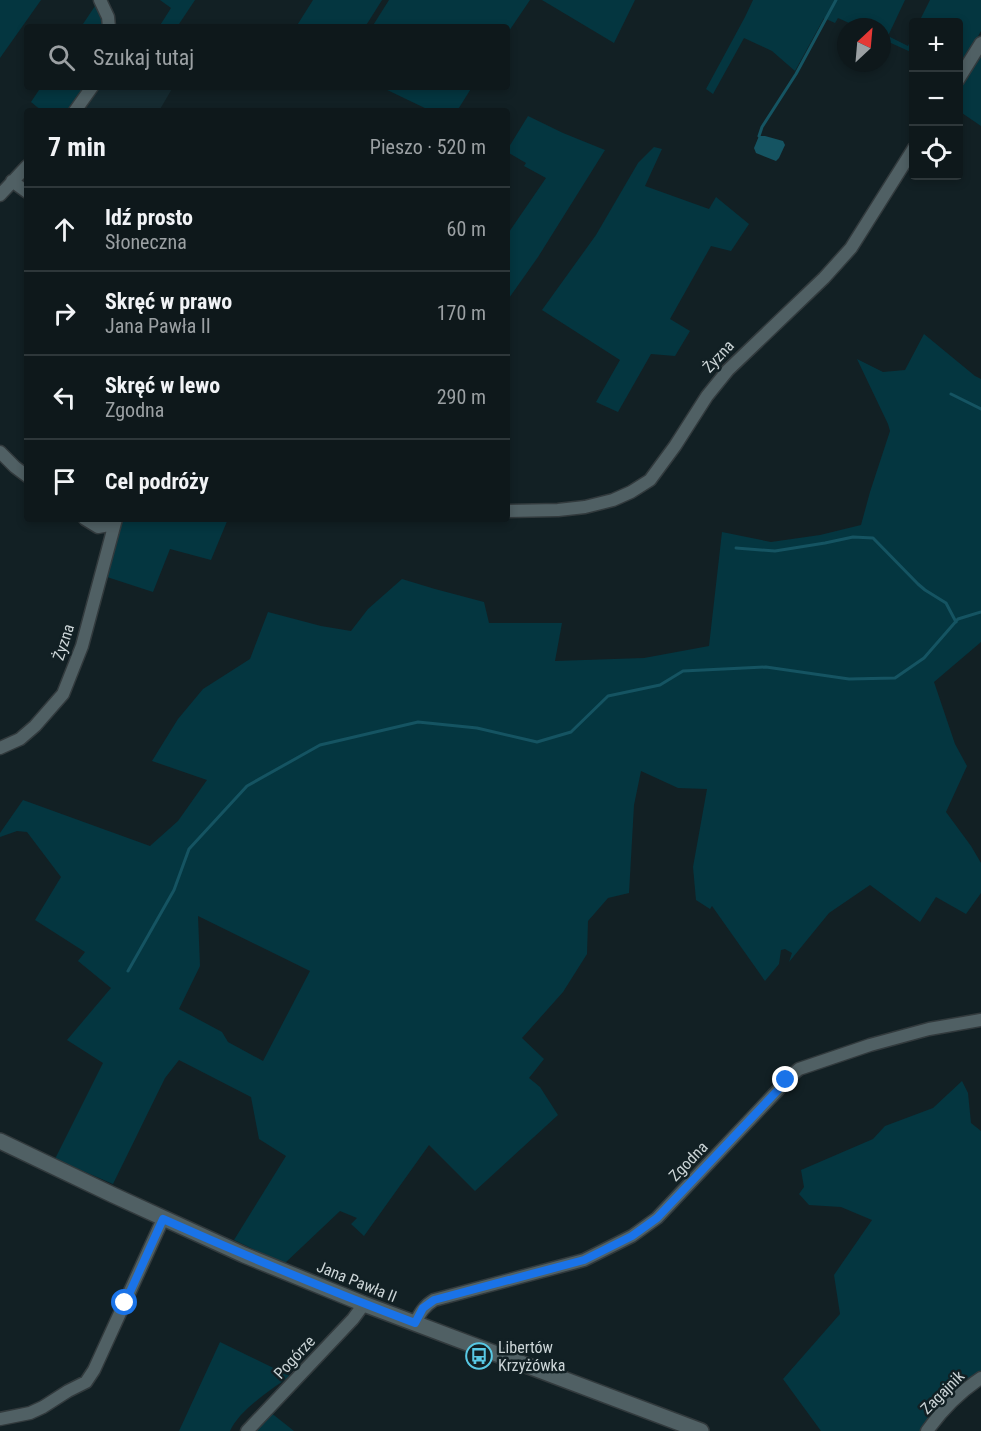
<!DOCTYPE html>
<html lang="pl">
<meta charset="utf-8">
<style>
:root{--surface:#0e181b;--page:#1c2528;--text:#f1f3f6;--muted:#9ba0a3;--line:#2e373a}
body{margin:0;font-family:"Roboto Condensed",sans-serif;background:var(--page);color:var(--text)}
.controls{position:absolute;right:18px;top:18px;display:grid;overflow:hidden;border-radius:6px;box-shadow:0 3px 9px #0003}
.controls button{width:54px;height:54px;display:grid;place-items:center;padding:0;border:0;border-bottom:2px solid var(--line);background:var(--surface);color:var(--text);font:30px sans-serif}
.compass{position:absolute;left:837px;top:18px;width:54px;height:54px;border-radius:50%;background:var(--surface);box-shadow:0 3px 9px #0003;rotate:26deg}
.stop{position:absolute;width:18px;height:18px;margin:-14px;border:4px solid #1a73e8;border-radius:50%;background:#fff}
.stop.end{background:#1a73e8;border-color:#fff;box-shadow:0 2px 6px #0008}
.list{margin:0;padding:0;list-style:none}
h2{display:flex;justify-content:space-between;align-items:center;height:78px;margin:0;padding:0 24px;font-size:26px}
h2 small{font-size:20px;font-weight:400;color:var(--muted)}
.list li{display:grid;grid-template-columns:39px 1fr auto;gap:18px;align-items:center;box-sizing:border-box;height:84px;padding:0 24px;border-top:2px solid var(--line)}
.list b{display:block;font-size:22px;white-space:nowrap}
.list p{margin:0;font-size:20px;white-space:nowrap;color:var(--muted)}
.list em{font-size:20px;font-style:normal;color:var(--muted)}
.icon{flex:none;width:33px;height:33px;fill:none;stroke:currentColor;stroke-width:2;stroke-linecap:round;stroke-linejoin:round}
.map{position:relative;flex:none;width:981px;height:1431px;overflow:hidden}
.search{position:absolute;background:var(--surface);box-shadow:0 3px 9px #0003;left:24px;top:24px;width:486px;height:66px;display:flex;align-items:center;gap:15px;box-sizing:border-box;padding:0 21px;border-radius:6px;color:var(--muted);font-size:22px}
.panel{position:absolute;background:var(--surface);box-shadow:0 3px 9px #0003;left:24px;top:108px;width:486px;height:414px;border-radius:6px}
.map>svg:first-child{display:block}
.built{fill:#162b31}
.green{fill:#043640;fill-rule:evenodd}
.water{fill:#155462}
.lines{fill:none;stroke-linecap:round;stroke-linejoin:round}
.stream{stroke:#155462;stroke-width:3}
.street-casing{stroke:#323a3d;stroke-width:15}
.secondary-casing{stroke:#323a3d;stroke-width:18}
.street{stroke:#506064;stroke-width:12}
.secondary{stroke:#506064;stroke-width:15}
.route{stroke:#1a73e8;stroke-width:8}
.labels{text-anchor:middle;stroke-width:5;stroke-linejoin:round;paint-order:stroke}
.street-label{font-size:16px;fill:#ccd5d7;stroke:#122024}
.poi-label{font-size:16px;fill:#ccd5d7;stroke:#122024;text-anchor:start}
</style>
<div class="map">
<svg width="981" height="1431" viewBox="0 0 981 1431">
<rect width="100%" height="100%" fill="#122024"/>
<path class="built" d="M 99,87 L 173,87 L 159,111 L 80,111 Z"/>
<path class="green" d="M 0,0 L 41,0 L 0,58 Z
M 160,0 L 195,0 L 177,27 L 159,27 L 171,8 Z
M 313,0 L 382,0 L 365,27 L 296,27 Z
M 389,0 L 530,0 L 507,34 L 507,27 L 372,27 Z
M 542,0 L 635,0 L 614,43 Z
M 753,0 L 905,0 L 888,36 L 908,46 L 913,35 L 913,53 L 882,39 L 882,27 L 858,27 L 838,18 L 835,23 L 824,18 L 795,71 L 772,51 L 744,38 L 713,94 L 706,89 L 745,17 Z
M 930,0 L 981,0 L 981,31 L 959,70 L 958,22 L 919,22 Z
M 97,3 L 104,22 L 104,27 L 81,27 Z
M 981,53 L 981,126 L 959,111 L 958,89 L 968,77 Z
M 41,87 L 85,87 L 67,111 L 42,111 L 31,102 Z
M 381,87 L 472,87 L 457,111 L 431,111 Z
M 528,116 L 563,133 L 605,150 L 538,257 L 507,301 L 507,235 L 546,178 L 524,166 L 526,163 L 507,152 L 507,150 Z
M 654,147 L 662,149 L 645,186 L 709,209 L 716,197 L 749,224 L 731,251 L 711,246 L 670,319 L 690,331 L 675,356 L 651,354 L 618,412 L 596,402 L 620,360 L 542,310 L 596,235 L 638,163 Z
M 924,334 L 975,376 L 981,379 L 981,642 L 934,682 L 955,744 L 967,766 L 946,812 L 971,846 L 981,863 L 981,893 L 966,914 L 936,897 L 920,922 L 870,885 L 829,913 L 789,962 L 792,953 L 785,949 L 781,950 L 779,964 L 765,981 L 712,906 L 710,909 L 696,900 L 693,867 L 707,789 L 678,788 L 641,771 L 634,805 L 629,893 L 608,898 L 588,921 L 587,954 L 563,992 L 522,1038 L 544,1059 L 529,1078 L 540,1087 L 558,1115 L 475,1191 L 429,1145 L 364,1236 L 351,1224 L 357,1218 L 340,1211 L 284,1264 L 234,1240 L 286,1156 L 259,1139 L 251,1097 L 179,1060 L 165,1078 L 113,1184 L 55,1159 L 103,1063 L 67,1040 L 111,988 L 78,961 L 85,952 L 35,920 L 61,877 L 27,832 L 17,831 L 0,837 L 0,833 L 23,800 L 150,846 L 178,821 L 207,780 L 152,761 L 178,719 L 203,689 L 250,659 L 268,612 L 321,626 L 351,631 L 368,609 L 402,579 L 435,589 L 484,602 L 489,623 L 562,623 L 555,661 L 644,658 L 709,646 L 722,532 L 771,542 L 820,535 L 861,525 L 870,492 L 890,431 L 888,424 L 857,359 L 883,372 L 905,370 ZM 198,916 L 310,971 L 263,1061 L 228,1042 L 222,1032 L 179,1009 L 200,966 Z
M 121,519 L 228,519 L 211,560 L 170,549 L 153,592 L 107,577 Z
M 962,1081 L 968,1093 L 971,1123 L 981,1131 L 981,1373 L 934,1413 L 920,1431 L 821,1431 L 783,1379 L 840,1314 L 834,1275 L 872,1220 L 841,1207 L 809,1205 L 799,1194 L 804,1187 L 801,1170 L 873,1139 L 885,1126 L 933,1108 Z
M 220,1342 L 290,1376 C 271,1390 240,1409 230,1431 L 179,1431 Z
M 270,1412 L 294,1431 L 251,1431 Z"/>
<path class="water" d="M 759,136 L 765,136 L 783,141 L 785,145 L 779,158 L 776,161 L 756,153 L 754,148 Z"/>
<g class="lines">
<path class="stream" d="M 759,136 L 762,127 L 796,74 L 836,0
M 951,394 L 981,409
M 736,548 L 775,551 L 825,543 L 853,537 L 873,538 L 918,584 L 925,590 L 946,603 L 956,622
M 128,971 L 174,890 L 189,849 L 247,786 L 320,745 L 418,722 L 477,728 L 537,742 L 571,732 L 608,696 L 660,685 L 683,671 L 766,667 L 849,679 L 895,678 L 924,658 L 958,619 L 981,612"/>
<g class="street-casing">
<path id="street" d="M 100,0 L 108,17 L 109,27
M 958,80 L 981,43
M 75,111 L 92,87
M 12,181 L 27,192
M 0,195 L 27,166
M 0,452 L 15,467 L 27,476
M 507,511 L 558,510 L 585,507 L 613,500 L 631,492 L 650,480 L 675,446 L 707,396 L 728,370 L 824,278 L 851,248 L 914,148
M 85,519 L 98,527 L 114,524
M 0,748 L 20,739 L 35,726 L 63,694 L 82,646 L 116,519
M 415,1323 C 420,1313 424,1306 434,1300 L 584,1260 L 632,1236 L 657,1218 L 778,1090 L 786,1080 L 799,1069 L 870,1045 L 929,1029 L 981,1020
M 0,1419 L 30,1413 L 43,1407 L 68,1391 L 86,1382 L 94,1370 L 163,1219
M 247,1431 L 353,1319 L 364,1304
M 927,1431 C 942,1410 960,1392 981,1378"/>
</g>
<g class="secondary-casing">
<path id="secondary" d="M 0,1141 L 113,1195 L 244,1255 L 364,1304 L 701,1431"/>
</g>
<use href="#street" class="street"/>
<use href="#secondary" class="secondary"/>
</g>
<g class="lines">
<path class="route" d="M 125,1303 L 163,1219 C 246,1256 330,1291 415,1323 L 423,1308 L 434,1300 L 584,1260 L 632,1236 L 657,1218 L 778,1090 L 786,1080"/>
</g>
<defs>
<g id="bus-ring" transform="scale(1.35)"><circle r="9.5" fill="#122024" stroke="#58c8e4" stroke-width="1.5"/><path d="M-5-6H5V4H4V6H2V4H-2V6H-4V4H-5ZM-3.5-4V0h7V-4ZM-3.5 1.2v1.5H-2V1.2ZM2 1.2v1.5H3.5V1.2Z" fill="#58c8e4"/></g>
</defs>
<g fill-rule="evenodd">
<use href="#bus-ring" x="479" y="1356"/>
</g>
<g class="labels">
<g class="street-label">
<text transform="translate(718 356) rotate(-47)" y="6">Żyzna</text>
<text transform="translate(63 642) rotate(-72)" y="6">Żyzna</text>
<text transform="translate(688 1161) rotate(-46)" y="6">Zgodna</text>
<text transform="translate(357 1281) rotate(22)" y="6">Jana Pawła II</text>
<text transform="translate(294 1357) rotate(-47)" y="6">Pogórze</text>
<text transform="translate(942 1392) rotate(-45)" y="6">Zagajnik</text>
</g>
<g class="poi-label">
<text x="498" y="1353">Libertów<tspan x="498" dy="18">Krzyżówka</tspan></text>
</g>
</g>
</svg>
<div class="controls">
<button>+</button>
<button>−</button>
<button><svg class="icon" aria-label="locate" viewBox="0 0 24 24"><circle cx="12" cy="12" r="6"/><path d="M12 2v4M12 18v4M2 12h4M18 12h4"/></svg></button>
</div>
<svg class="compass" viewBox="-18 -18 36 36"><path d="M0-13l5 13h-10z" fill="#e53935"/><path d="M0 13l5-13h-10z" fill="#9ba0a3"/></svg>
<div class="stop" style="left:125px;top:1303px"></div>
<div class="stop end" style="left:786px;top:1080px"></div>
<div class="search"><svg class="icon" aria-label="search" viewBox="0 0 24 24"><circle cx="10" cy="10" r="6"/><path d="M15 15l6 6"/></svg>Szukaj tutaj</div>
<section class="panel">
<h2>7 min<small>Pieszo · 520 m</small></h2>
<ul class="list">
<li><svg class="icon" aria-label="ahead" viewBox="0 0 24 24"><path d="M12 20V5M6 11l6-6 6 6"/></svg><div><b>Idź prosto</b><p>Słoneczna</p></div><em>60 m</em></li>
<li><svg class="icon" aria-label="right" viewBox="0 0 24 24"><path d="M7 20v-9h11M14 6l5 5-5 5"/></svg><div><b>Skręć w prawo</b><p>Jana Pawła II</p></div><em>170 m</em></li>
<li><svg class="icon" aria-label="left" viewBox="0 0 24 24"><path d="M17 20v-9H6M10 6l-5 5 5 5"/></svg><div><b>Skręć w lewo</b><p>Zgodna</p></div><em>290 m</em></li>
<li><svg class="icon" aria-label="arrive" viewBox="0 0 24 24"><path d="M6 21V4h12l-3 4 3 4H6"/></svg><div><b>Cel podróży</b></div></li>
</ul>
</section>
</div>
